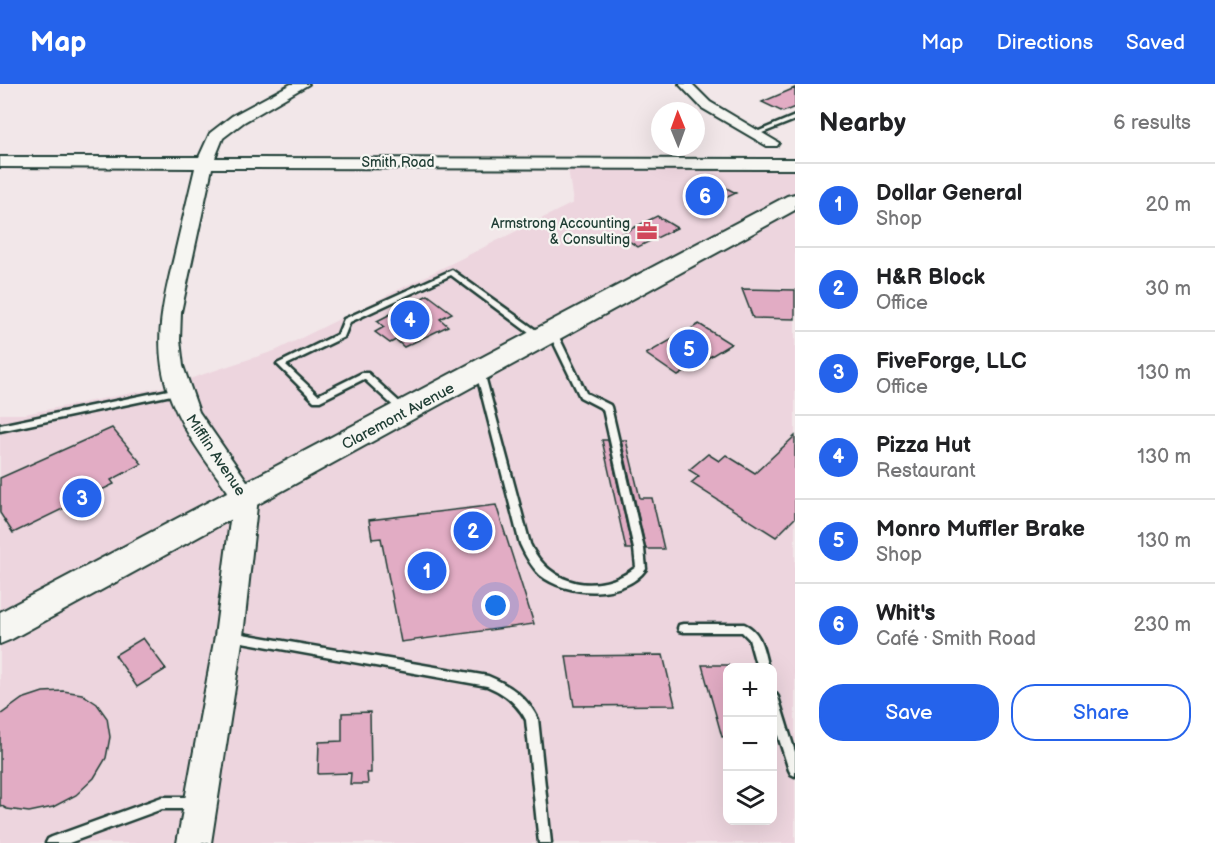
<!DOCTYPE html>
<meta charset="utf-8">
<style>
:root{--surface:#fff;--page:#f6f6f6;--text:#202124;--muted:#757577;--line:#e0e0e0;--accent:#2563eb}
body{margin:0;font-family:"Balsamiq Sans",sans-serif;background:var(--page);color:var(--text)}
.controls{position:absolute;right:18px;bottom:18px;display:grid;overflow:hidden;border-radius:12px;box-shadow:0 6px 24px #0002}
.controls button{width:54px;height:54px;display:grid;place-items:center;padding:0;border:0;border-bottom:2px solid var(--line);background:var(--surface);color:var(--text);font:30px sans-serif}
.compass{position:absolute;left:651px;top:18px;width:54px;height:54px;border-radius:50%;background:var(--surface);box-shadow:0 6px 24px #0002;rotate:359deg}
.you{position:absolute;left:496px;top:522px;width:21px;height:21px;margin:-15px;border:4px solid #fff;border-radius:50%;background:#1a73e8;box-shadow:0 0 0 9px #1a73e833}
.badge{display:grid;place-items:center;width:39px;height:39px;border-radius:50%;background:var(--accent);color:#fff;font-size:20px;font-weight:700}
.pin{position:absolute;translate:-50% -50%;border:3px solid #fff;box-shadow:0 2px 6px #0006}
.list{margin:0;padding:0;list-style:none}
h2{display:flex;justify-content:space-between;align-items:center;height:78px;margin:0;padding:0 24px;font-size:26px}
h2 small{font-size:20px;font-weight:400;color:var(--muted)}
.list li{display:grid;grid-template-columns:39px 1fr auto;gap:18px;align-items:center;box-sizing:border-box;height:84px;padding:0 24px;border-top:2px solid var(--line)}
.list b{display:block;font-size:22px;white-space:nowrap}
.list p{margin:0;font-size:20px;white-space:nowrap;color:var(--muted)}
.list em{font-size:20px;font-style:normal;color:var(--muted)}
.actions{display:flex;gap:12px;padding:18px 24px}
.actions a{flex:1;padding:14px 0;border:2px solid var(--accent);border-radius:24px;text-align:center;font-size:21px;color:var(--accent)}
.actions .main{background:var(--accent);color:#fff}
.icon{flex:none;width:33px;height:33px;fill:none;stroke:currentColor;stroke-width:2;stroke-linecap:round;stroke-linejoin:round}
.map{position:relative;flex:none;width:795px;height:759px;overflow:hidden}
header{display:flex;align-items:center;gap:36px;box-sizing:border-box;height:84px;padding:0 30px;background:var(--accent);color:#fff}
header strong{font-size:28px}
nav{display:flex;gap:33px;margin-inline-start:auto;font-size:21px}
main{display:flex}
aside{flex:1;background:var(--surface)}
.map>svg:first-child{display:block}
.built{fill:#edd5de;fill-rule:evenodd}
.building{fill:#e2acc4;stroke:#1f3d34;stroke-width:1.5}
.lines{fill:none;stroke-linecap:round;stroke-linejoin:round}
.service-casing{stroke:#1f3d34;stroke-width:5}
.minor-casing{stroke:#1f3d34;stroke-width:4}
.tertiary-casing{stroke:#1f3d34;stroke-width:4}
.primary-casing{stroke:#1f3d34;stroke-width:4}
.service{fill:#f6f6f2;fill-rule:evenodd}
.minor{fill:#f6f6f2;fill-rule:evenodd}
.tertiary{fill:#f6f6f2;fill-rule:evenodd}
.primary{fill:#f6f6f2;fill-rule:evenodd}
.labels{text-anchor:middle;stroke-width:4.5;stroke-linejoin:round;paint-order:stroke}
.far-street-label{font-size:14px;fill:#1f3d34;stroke:#f6f6f2}
.far-poi-label{font-size:14px;fill:#1f3d34;stroke:#f6f6f2;text-anchor:end}
.street-label{font-size:15px;fill:#1f3d34;stroke:#f6f6f2}
</style>
<header>
<strong>Map</strong>
<nav><a>Map</a><a>Directions</a><a>Saved</a></nav>
</header>
<main>
<div class="map">
<svg width="795" height="759" viewBox="0 0 795 759">
<rect width="100%" height="100%" fill="#f2e7e9"/>
<filter id="ink" filterUnits="userSpaceOnUse"><feTurbulence type="fractalNoise" baseFrequency=".0167" numOctaves="2"/><feDisplacementMap in="SourceGraphic" scale="12" xChannelSelector="R" yChannelSelector="G"/><feConvolveMatrix kernelMatrix="1 2 1 2 8 2 1 2 1" color-interpolation-filters="sRGB"/></filter>
<g filter="url(#ink)">
<path class="built" d="M 795,75 L 795,759 L 0,759 L 0,330 L 25,330 L 168,302 L 277,266 L 573,119 L 567,76 ZM 728,584 L 772,584 L 772,736 L 728,736 Z"/>
<path class="building" d="M 795,4 L 795,23 L 783,28 L 762,18 Z
M 711,96 L 736,109 L 713,120 L 688,106 Z
M 657,132 L 677,144 L 638,163 L 619,151 Z
M 742,205 L 795,206 L 795,235 L 753,234 Z
M 428,211 L 452,229 L 440,235 L 448,242 L 404,263 L 396,256 L 390,259 L 375,248 L 384,243 L 377,237 Z
M 699,240 L 731,260 L 678,292 L 646,270 Z
M 112,344 L 142,380 L 111,396 L 114,400 L 13,449 L 0,429 L 0,394 Z
M 795,352 L 795,434 L 776,453 L 691,399 L 699,392 L 689,386 L 708,370 L 719,377 L 726,371 L 755,389 Z
M 602,356 L 608,356 L 632,465 L 626,465 Z
M 621,356 L 626,356 L 640,414 L 652,414 L 664,465 L 646,465 Z
M 496,421 L 534,540 L 401,558 L 381,454 L 372,455 L 369,436 Z
M 143,554 L 166,585 L 137,603 L 115,571 Z
M 663,571 L 675,621 L 574,622 L 566,572 Z
M 702,581 L 728,581 L 728,652 L 722,653 Z
M 63,607 L 82,610 L 97,620 L 107,634 L 110,653 L 106,674 L 94,694 L 76,711 L 53,723 L 29,728 L 7,725 L 0,721 L 0,631 L 22,615 L 43,608 Z
M 370,628 L 371,689 L 367,689 L 368,700 L 350,700 L 351,689 L 318,690 L 319,658 L 342,657 L 342,629 Z"/>
<g class="lines">
<g class="service-casing">
<path id="service" d="M 795,32 L 795,36 L 757,51 L 752,50 Z
M 452,186 L 543,251 L 544,253 L 543,255 L 537,255 L 451,191 L 350,238 L 344,253 L 286,281 L 318,311 L 362,289 L 368,289 L 407,325 L 408,327 L 407,329 L 401,329 L 364,295 L 320,317 L 314,317 L 277,280 L 338,250 L 344,235 Z
M 550,247 L 556,247 L 557,249 L 586,309 L 610,321 L 611,323 L 644,465 L 646,485 C 625,515 567,513 540,491 C 531,482 525,471 520,460 L 476,288 L 480,285 L 484,288 L 530,460 C 550,503 599,512 636,483 L 634,465 L 603,325 L 580,313 L 549,249 Z
M 178,304 L 181,305 L 182,307 L 181,309 L 0,347 L 0,341 Z
M 683,540 L 744,540 C 762,548 763,566 768,584 L 757,584 L 749,555 L 742,548 L 683,548 L 679,547 L 678,544 L 679,541 Z
M 231,548 L 488,592 C 510,601 527,613 538,635 L 551,759 L 539,759 L 526,636 C 517,619 504,609 487,602 L 231,556 L 227,555 L 226,552 L 227,549 Z
M 772,608 L 776,610 L 778,613 L 795,668 L 795,692 L 791,690 L 789,686 L 772,633 Z
M 162,713 L 196,713 L 200,715 L 202,719 L 200,723 L 196,725 L 162,725 L 69,759 L 46,759 L 48,755 L 52,753 Z"/>
</g>
<g class="minor-casing">
<path id="minor" d="M 679,0 L 692,0 L 710,18 L 779,59 L 777,62 L 767,62 L 702,24 Z"/>
</g>
<g class="tertiary-casing">
<path id="tertiary" d="M 291,0 L 309,0 L 244,38 L 223,54 L 215,74 L 795,75 L 795,85 L 212,84 L 181,228 L 180,256 L 183,282 L 199,328 L 258,413 L 243,552 L 211,759 L 177,759 L 215,552 L 233,414 C 209,381 180,345 167,304 C 153,259 163,218 174,173 C 181,143 188,113 195,84 L 0,83 L 0,73 L 199,73 L 210,49 L 232,32 Z"/>
</g>
<g class="primary-casing">
<path id="primary" d="M 795,110 L 795,126 L 12,555 L 0,560 L 0,528 L 787,112 Z"/>
</g>
<use href="#service" class="service"/>
<use href="#minor" class="minor"/>
<use href="#tertiary" class="tertiary"/>
<use href="#primary" class="primary"/>
</g>
</g>
<defs>
<g id="office-bare" transform="scale(1.62)"><path d="M-6-3h4V-5.5h4V-3h4V5H-6ZM-1-4.5V-3h2v-1.5ZM-6 0V1H6V0Z" fill="#d1495b" stroke="#f6f6f2" stroke-width="2.5" paint-order="stroke"/></g>
</defs>
<g fill-rule="evenodd">
<use href="#office-bare" x="647" y="147"/>
</g>
<g class="labels">
<g class="far-street-label">
<text x="398" y="83">Smith Road</text>
</g>
<g class="far-poi-label">
<text x="630" y="144">Armstrong Accounting<tspan x="630" dy="16">&amp; Consulting</tspan></text>
</g>
<g class="street-label">
<text transform="translate(398 332) rotate(-28)" y="5">Claremont Avenue</text>
<text transform="translate(216 371) rotate(56)" y="5">Mifflin Avenue</text>
</g>
</g>
</svg>
<div class="controls">
<button>+</button>
<button>−</button>
<button><svg class="icon" aria-label="layers" viewBox="0 0 24 24"><path d="M12 4l9 5-9 5-9-5zM3 14l9 5 9-5"/></svg></button>
</div>
<svg class="compass" viewBox="-18 -18 36 36"><path d="M0-13l5 13h-10z" fill="#e53935"/><path d="M0 13l5-13h-10z" fill="#757577"/></svg>
<div class="you"></div>
<div class="pin badge" style="left:427px;top:487px">1</div>
<div class="pin badge" style="left:473px;top:447px">2</div>
<div class="pin badge" style="left:82px;top:414px">3</div>
<div class="pin badge" style="left:410px;top:236px">4</div>
<div class="pin badge" style="left:689px;top:265px">5</div>
<div class="pin badge" style="left:705px;top:112px">6</div>
</div>
<aside>
<h2>Nearby<small>6 results</small></h2>
<ul class="list">
<li><span class="badge">1</span><div><b>Dollar General</b><p>Shop</p></div><em>20 m</em></li>
<li><span class="badge">2</span><div><b>H&amp;R Block</b><p>Office</p></div><em>30 m</em></li>
<li><span class="badge">3</span><div><b>FiveForge, LLC</b><p>Office</p></div><em>130 m</em></li>
<li><span class="badge">4</span><div><b>Pizza Hut</b><p>Restaurant</p></div><em>130 m</em></li>
<li><span class="badge">5</span><div><b>Monro Muffler Brake</b><p>Shop</p></div><em>130 m</em></li>
<li><span class="badge">6</span><div><b>Whit's</b><p>Café · Smith Road</p></div><em>230 m</em></li>
</ul>
<div class="actions"><a class="main">Save</a><a>Share</a></div>
</aside>
</main>
